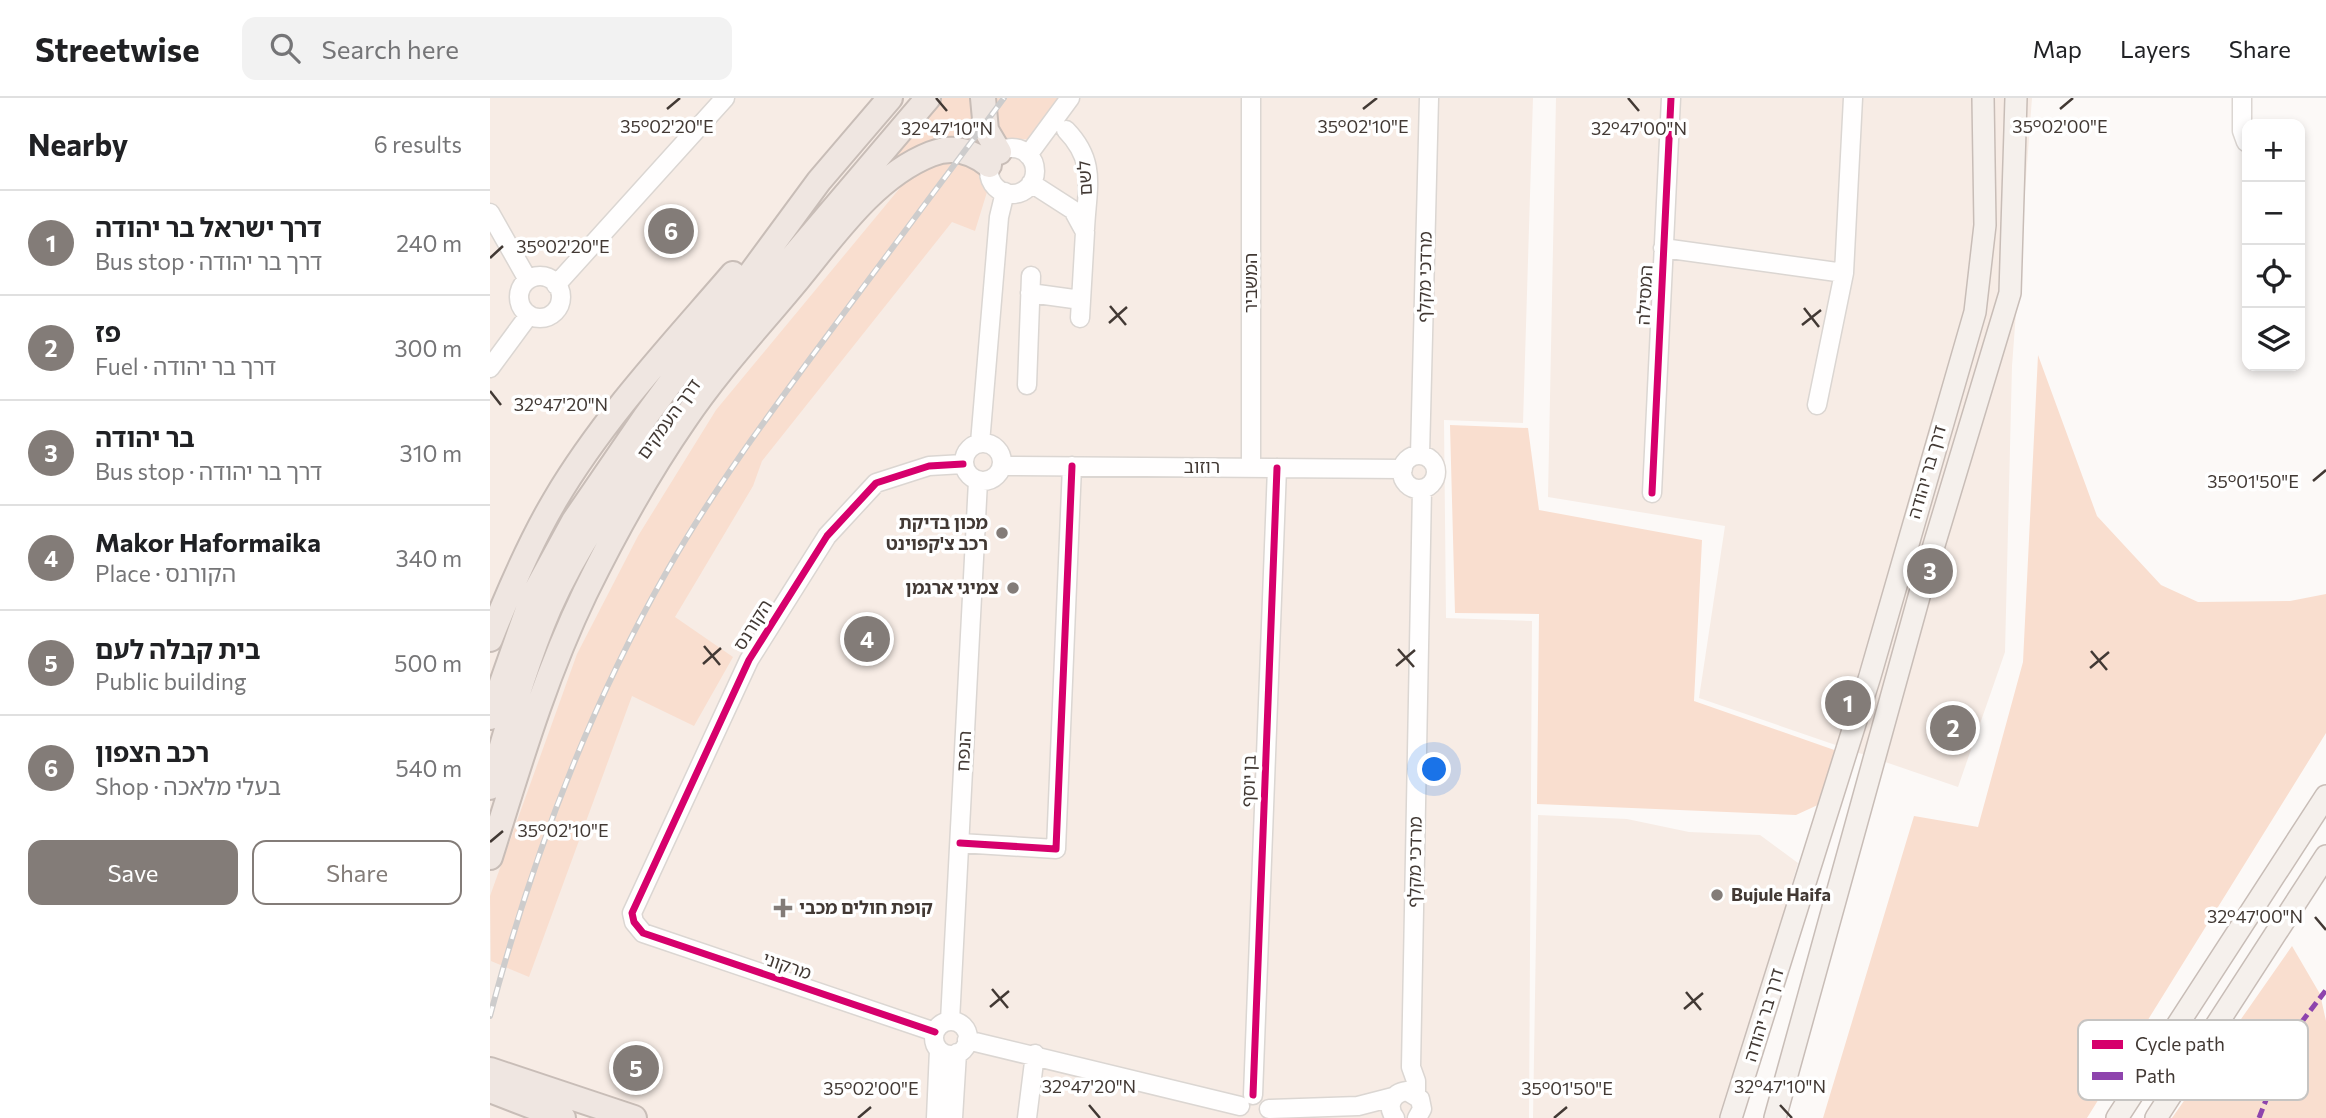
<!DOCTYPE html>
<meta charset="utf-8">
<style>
:root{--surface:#fff;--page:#f2f2f2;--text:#202124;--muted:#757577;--line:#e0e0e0;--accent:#837c78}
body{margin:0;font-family:Commissioner,"Noto Sans Hebrew",sans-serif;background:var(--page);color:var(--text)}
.controls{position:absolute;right:21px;top:21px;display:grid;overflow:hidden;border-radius:14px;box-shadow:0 4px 10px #0003}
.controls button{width:63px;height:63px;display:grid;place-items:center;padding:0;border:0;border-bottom:2px solid var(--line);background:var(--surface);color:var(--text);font:35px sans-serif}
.you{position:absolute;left:945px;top:672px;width:24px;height:24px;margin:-18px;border:5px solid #fff;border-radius:50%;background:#1a73e8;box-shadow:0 0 0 10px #1a73e833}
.badge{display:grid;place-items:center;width:46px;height:46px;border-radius:50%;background:var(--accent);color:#fff;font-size:23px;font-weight:700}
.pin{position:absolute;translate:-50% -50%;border:4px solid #fff;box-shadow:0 2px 7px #0006}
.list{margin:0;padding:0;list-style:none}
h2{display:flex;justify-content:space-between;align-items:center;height:91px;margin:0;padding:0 28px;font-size:30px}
h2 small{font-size:23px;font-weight:400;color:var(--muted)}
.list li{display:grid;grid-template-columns:46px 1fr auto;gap:21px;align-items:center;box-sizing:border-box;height:105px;padding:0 28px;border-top:2px solid var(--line)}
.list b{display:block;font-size:26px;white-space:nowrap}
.list p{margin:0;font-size:23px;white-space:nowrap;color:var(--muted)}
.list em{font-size:23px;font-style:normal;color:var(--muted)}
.actions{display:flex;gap:14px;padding:21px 28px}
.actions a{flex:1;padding:16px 0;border:2px solid var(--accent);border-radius:14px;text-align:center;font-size:24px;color:var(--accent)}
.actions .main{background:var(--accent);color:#fff}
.icon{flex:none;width:38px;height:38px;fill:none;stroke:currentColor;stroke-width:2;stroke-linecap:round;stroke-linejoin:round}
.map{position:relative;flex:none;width:1836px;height:1020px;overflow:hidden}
header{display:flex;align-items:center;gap:42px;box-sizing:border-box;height:98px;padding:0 35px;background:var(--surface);border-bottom:2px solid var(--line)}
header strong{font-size:33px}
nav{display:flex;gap:38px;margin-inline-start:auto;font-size:24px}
.search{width:490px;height:63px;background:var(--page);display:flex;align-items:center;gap:18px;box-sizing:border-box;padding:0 24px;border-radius:14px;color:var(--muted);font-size:26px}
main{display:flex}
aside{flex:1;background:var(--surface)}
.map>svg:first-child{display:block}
.built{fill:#f7ece5}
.green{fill:#f9decf}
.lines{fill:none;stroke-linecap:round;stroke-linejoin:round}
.minor-casing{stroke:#dbd6d2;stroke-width:21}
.major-casing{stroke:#c8bdb7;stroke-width:24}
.highway-casing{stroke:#c8bdb7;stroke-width:28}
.minor{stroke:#fffefe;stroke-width:18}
.major{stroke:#f5f0ec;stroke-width:21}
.highway{stroke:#efe6e1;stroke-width:24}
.rail-casing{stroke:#cdcccc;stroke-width:6}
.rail{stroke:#fff;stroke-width:3.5;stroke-dasharray:10;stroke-linecap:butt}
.quiet{stroke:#8e44ad;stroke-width:5;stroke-dasharray:10 5;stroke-linecap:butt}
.cycleway-casing{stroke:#fff;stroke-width:11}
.cycleway{stroke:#d6006c;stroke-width:7}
.ticks{fill:none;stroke:#423934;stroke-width:2.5}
.poi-dot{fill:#837c78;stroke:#fff;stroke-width:2.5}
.labels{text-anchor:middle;stroke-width:7;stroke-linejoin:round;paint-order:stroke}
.street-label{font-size:18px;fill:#423934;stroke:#fff}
.poi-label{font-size:18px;font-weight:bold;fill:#423934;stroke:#fff;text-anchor:end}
.key{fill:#fff;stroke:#c6c4c2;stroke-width:2}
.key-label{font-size:19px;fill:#423934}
.ticks-label{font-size:18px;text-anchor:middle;fill:#423934;stroke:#fff;stroke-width:7;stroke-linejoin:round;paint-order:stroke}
</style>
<header>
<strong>Streetwise</strong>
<div class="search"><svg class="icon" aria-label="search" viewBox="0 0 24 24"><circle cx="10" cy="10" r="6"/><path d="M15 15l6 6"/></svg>Search here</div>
<nav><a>Map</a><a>Layers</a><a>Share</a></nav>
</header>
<main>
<aside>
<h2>Nearby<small>6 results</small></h2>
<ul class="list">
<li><span class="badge">1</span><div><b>דרך ישראל בר יהודה</b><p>Bus stop · דרך בר יהודה</p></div><em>240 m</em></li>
<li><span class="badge">2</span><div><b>פז</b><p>Fuel · דרך בר יהודה</p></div><em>300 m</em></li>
<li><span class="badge">3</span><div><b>בר יהודה</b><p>Bus stop · דרך בר יהודה</p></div><em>310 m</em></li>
<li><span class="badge">4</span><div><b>Makor Haformaika</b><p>Place · הקורנס</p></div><em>340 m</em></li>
<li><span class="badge">5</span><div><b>בית קבלה לעם</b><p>Public building</p></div><em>500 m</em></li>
<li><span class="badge">6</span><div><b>רכב הצפון</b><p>Shop · בעלי מלאכה</p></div><em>540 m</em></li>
</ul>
<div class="actions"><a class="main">Save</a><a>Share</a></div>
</aside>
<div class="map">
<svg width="1836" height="1020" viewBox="0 0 1836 1020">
<rect width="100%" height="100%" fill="#fcf9f7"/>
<path class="built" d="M 0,0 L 1043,0 L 1033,325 L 954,322 L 956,520 L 1042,523 L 1039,1020 L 0,1020 Z
M 1066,0 L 1542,0 L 1522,268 L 1515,554 L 1468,689 L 1209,600 L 1235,428 L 1058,399 Z
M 1048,717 L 1137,721 L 1199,734 L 1270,737 L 1308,765 L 1234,1020 L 1043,1020 Z"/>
<path class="green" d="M 447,0 L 487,0 L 485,34 L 477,45 L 352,122 Z
M 500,0 L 571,0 L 540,41 L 517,42 L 508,48 Z
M 465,61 L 489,72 L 497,94 L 485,133 L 462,124 L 272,363 L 263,388 L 185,519 L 243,559 L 204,628 L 142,598 L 39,879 L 1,863 L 0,798 L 87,556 L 148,438 L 226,312 L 424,73 Z
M 1548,257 L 1607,418 L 1671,487 L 1708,504 L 1800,503 L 1836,496 L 1836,635 L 1597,1020 L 1333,1020 L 1424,718 L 1488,729 L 1533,564 Z
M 960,327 L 1038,330 L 1049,412 L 1212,442 L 1204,603 L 1350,654 L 1332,705 L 1306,717 L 1047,706 L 1049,516 L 965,515 Z
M 1802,848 L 1830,896 L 1836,923 L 1836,1020 L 1682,1020 Z"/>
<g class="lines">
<g class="minor-casing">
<path id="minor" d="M 761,0 L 761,370
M 1752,0 L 1752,33 L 1756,44
M 576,32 C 607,64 597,89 595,131
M499 73a23 23 0 1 1 46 0a23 23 0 1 1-46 0Z
M 538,57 L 580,0
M 541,85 L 583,112 L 595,134 L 590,220
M 0,115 L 38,182
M 1173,150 L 1354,175 L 1363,0
M29 199a21 21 0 1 1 42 0a21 21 0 1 1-42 0Z
M 66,187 L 235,0
M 540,195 L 591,202
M 0,270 L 39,217
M 537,287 L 541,178
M 1327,307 L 1354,175
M474 364a19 19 0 1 1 38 0a19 19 0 1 1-38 0Z
M 490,345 L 509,119 L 515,94
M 930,357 L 939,0
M912 374a17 17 0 1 1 34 0a17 17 0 1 1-34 0Z
M 512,368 L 913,371
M 1162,395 L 1181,0
M 470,745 L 566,751 L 582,368
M 460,923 L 488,383
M444 940a17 17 0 1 1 34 0a17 17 0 1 1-34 0Z
M 445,934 L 153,835 L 144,824 L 142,815 L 259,562 L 337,438 L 386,385 L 439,368 L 473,366
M 477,942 L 750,1008
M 763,997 L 787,370
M 926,997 L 926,983 L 921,969 L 932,391
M 779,1011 L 868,1008 L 903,999
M 446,1020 L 449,952
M 463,1020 L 467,955
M 537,1020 L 545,956
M 905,1020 C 896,1008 902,995 917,993 L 930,1001 L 932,1011 L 927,1020"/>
</g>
<g class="major-casing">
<path id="major" d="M 1241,1020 L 1380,578 L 1485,214 L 1495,127 L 1493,0
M 1285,1020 L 1435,477 L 1520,195 L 1526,0
M 1627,1020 L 1836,698
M 1666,1020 L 1836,758"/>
</g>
<g class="highway-casing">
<path id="highway" d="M 493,0 L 496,32 L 509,54
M 212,275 L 256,214 L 438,0
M 0,541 C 19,493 39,446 65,402 C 114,319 181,248 243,176
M 0,619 L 42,500 L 84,423 L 156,318 L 329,83 L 400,0
M 0,689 C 18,629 34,568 59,510 C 85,451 125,393 163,341
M 0,759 C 28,670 54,580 95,495 C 124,436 157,376 195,321 C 228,272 270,227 308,181 C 345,136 385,78 441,56 C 463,47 482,53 499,67
M 0,972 L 144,1020
M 0,992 L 73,1020"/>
</g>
<use href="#minor" class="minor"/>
<use href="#major" class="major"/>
<use href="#highway" class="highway"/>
<g class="rail-casing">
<path id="rail" d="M 0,918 C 41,763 97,613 177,473 C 226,387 286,307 345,227 C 401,151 458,76 514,0"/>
</g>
<use href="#rail" class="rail"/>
<path class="quiet" d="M 1769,1020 L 1801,938 L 1836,892"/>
<g class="cycleway-casing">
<path id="cycleway" d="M 1162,395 L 1181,0
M 470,745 L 566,751 L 582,368
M 445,934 L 153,835 L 144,824 L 142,815 L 259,562 L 337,438 L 386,385 L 439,368 L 473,366
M 763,997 L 787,370"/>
</g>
<use href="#cycleway" class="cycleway"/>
</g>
<path class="ticks" d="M 446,0 L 457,13M 1138,0 L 1149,13M 177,11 L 190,0M 873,11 L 887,0M 1570,11 L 1583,0M 0,160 L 13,148M 620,208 L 636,227M 1314,210 L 1329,229M 619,225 L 637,209M 1312,227 L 1331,212M 0,293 L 11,307M 1823,383 L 1836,372M 214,548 L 230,567M 908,551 L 924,569M 1601,553 L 1617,572M 213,566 L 231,550M 906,568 L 925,552M 1600,570 L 1619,554M 0,744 L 13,733M 1825,819 L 1836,832M 502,891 L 518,910M 1196,894 L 1211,912M 500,909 L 519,893M 1194,911 L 1213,895M 599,1007 L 610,1020M 1290,1007 L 1302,1020M 368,1020 L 381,1009M 1064,1020 L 1077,1009"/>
<g class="poi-dot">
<circle cx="512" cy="435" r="7"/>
<circle cx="523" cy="490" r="7"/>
<circle cx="1227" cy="797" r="7"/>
<path d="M289.5 799.5h7v7h7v7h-7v7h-7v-7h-7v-7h7z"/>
</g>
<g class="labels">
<g class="street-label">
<text transform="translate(595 80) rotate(-93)" y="6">לשם</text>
<text transform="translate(935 179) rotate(-89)" y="6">מרדכי מקלף</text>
<text transform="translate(761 185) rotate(-90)" y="6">המשביר</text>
<text transform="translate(1155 197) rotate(-87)" y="6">המסילה</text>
<text transform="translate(179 321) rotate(-54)" y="6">דרך העמקים</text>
<text x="712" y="375">רוזוב</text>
<text transform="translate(1437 374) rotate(-74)" y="6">דרך בר יהודה</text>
<text transform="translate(263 527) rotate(-58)" y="6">הקורנס</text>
<text transform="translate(474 653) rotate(-87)" y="6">הנפח</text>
<text transform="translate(759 683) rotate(-88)" y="6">בן יוסף</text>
<text transform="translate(925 764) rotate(-89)" y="6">מרדכי מקלף</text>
<text transform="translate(297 868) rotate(19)" y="6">מרקוני</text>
<text transform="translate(1274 917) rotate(-73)" y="6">דרך בר יהודה</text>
</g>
<g class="poi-label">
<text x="498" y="431">מכון בדיקת<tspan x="498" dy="21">רכב צ'קפוינט</tspan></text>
<text x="509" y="496">צמיגי ארגמן</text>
<text x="1241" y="803" text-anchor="start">Bujule Haifa</text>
<text x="309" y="816" text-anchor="start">קופת חולים מכבי</text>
</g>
</g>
<rect x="1588" y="922" width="230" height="80" rx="10" class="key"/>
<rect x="1602" y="942" width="31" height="9" fill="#d6006c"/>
<rect x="1602" y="974" width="31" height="8" fill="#8e44ad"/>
<g class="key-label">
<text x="1645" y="953">Cycle path</text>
<text x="1645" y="985">Path</text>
</g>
<g class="ticks-label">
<text x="873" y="35">35°02'10"E</text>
<text x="177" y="35">35°02'20"E</text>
<text x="1570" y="35">35°02'00"E</text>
<text x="457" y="37">32°47'10"N</text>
<text x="1149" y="37">32°47'00"N</text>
<text x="73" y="155">35°02'20"E</text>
<text x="71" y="313">32°47'20"N</text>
<text x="1763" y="390">35°01'50"E</text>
<text x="73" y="739">35°02'10"E</text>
<text x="1765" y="825">32°47'00"N</text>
<text x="599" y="995">32°47'20"N</text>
<text x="1290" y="995">32°47'10"N</text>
<text x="381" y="997">35°02'00"E</text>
<text x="1077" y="997">35°01'50"E</text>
</g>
</svg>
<div class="controls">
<button>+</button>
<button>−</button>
<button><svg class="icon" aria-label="locate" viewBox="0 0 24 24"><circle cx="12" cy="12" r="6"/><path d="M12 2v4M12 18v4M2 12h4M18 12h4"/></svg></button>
<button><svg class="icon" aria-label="layers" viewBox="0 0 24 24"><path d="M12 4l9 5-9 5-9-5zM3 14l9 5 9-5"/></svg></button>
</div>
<div class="you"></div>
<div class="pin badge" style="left:1358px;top:605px">1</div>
<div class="pin badge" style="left:1463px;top:630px">2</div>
<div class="pin badge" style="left:1440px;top:473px">3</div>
<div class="pin badge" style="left:377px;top:541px">4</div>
<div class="pin badge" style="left:146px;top:970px">5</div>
<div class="pin badge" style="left:181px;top:133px">6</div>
</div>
</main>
